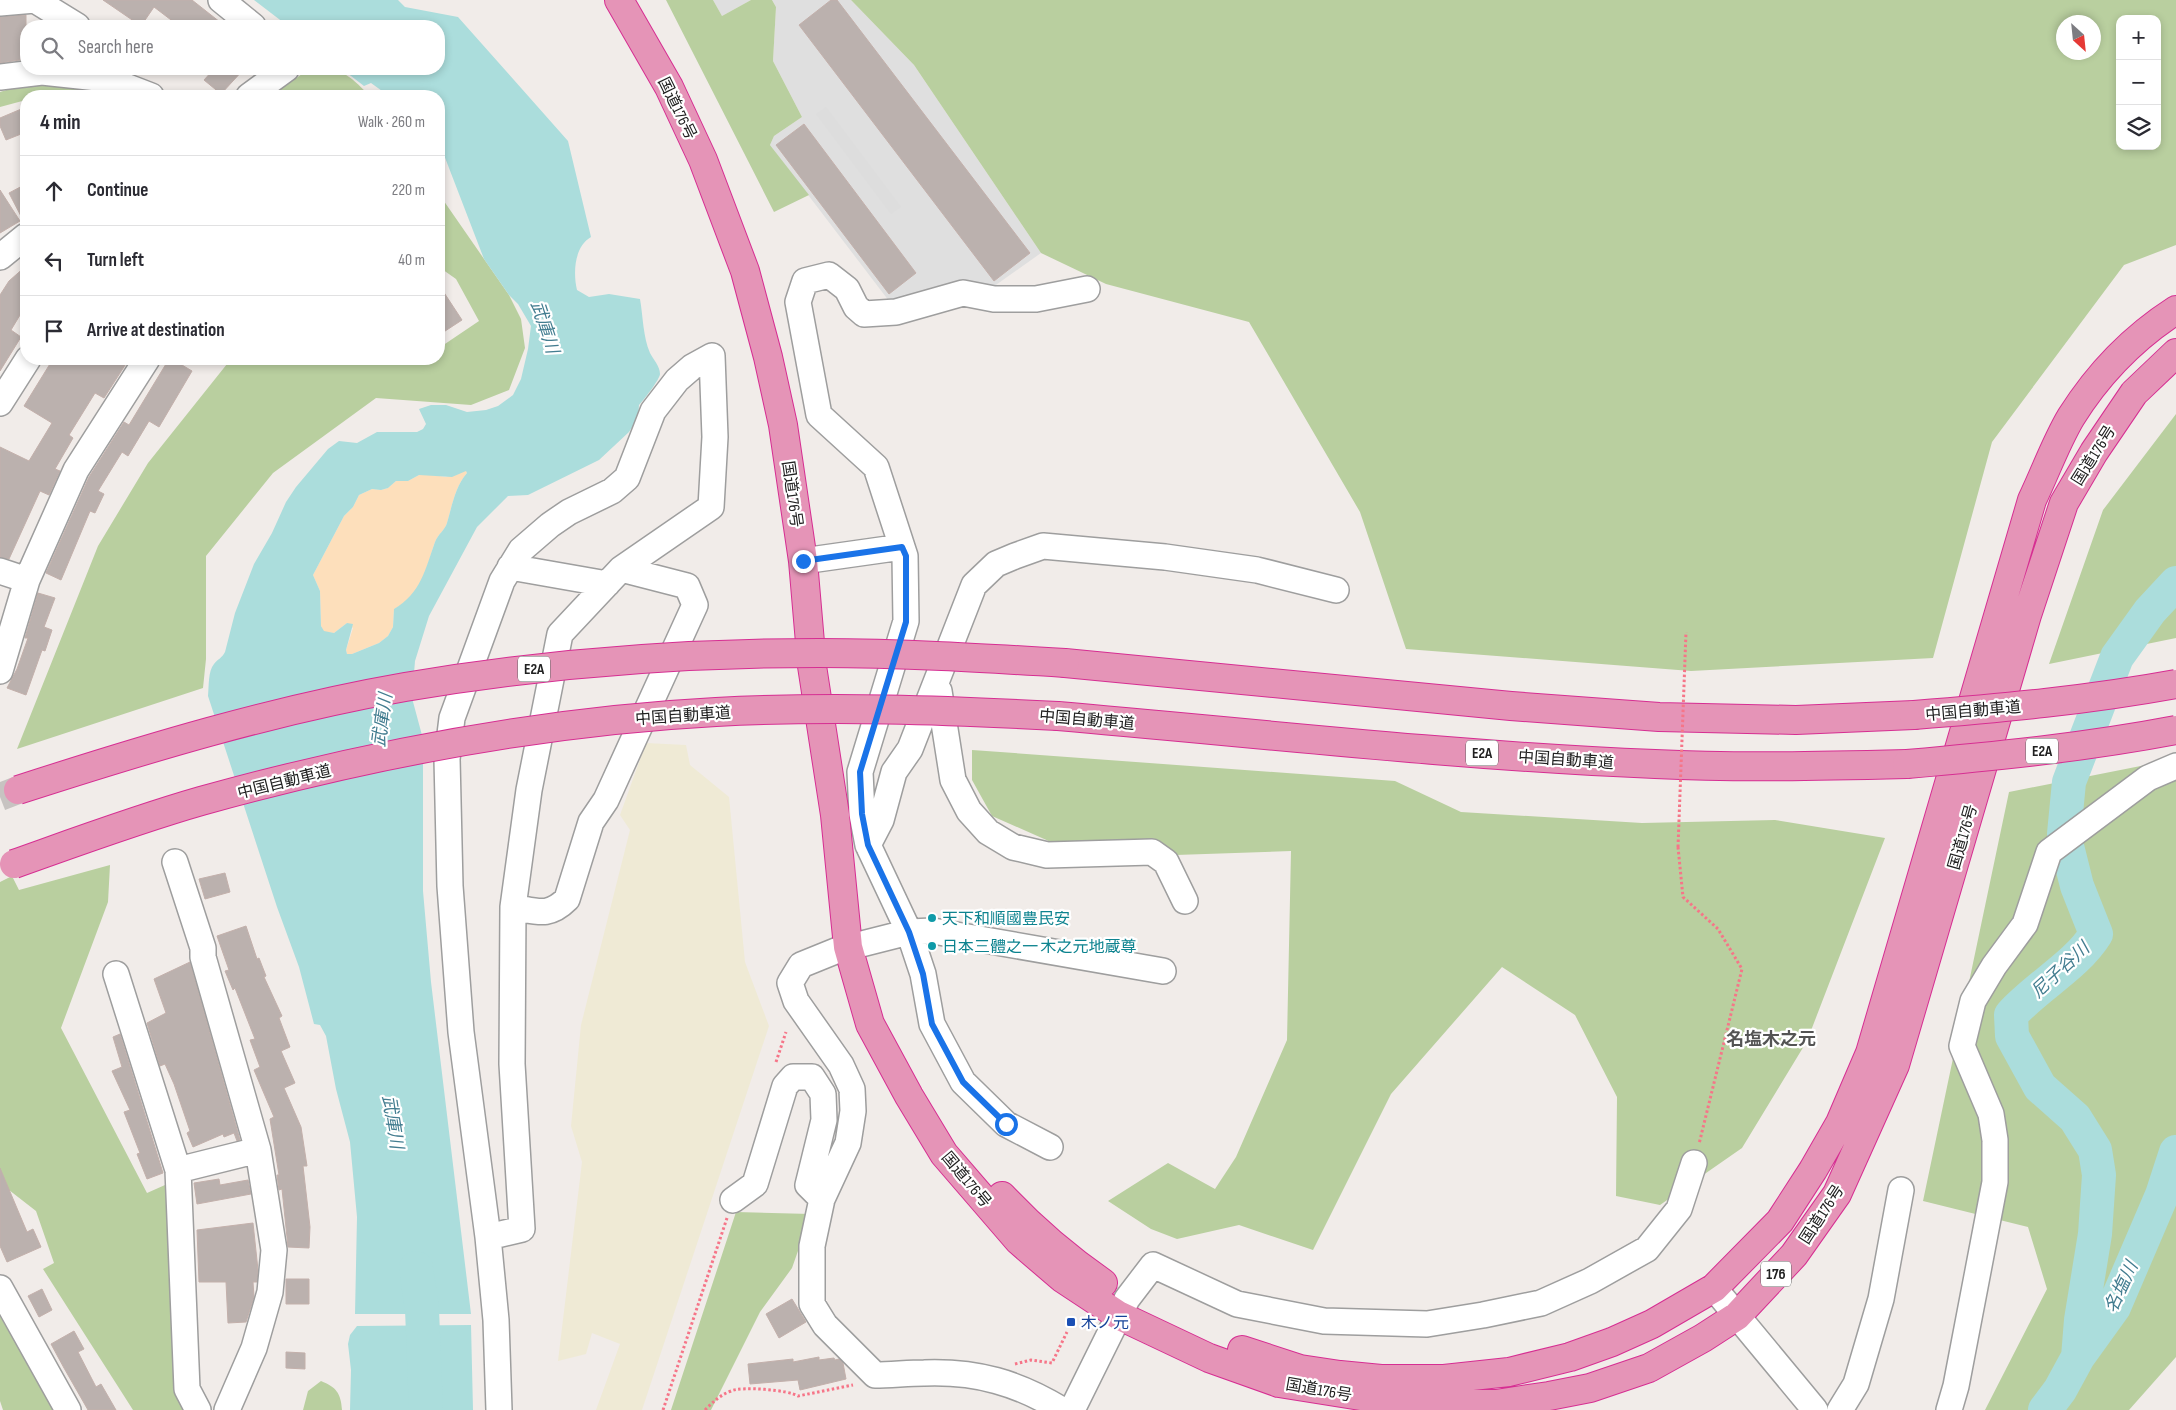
<!DOCTYPE html>
<meta charset="utf-8">
<style>
:root{--surface:#fff;--page:#f7f7f7;--text:#2b2b33;--muted:#7c7c81;--line:#e1e1e2}
body{margin:0;font-family:"Sofia Sans Condensed","Noto Sans JP",sans-serif;background:var(--page);color:var(--text)}
.controls{position:absolute;right:15px;top:15px;display:grid;overflow:hidden;border-radius:10px;box-shadow:0 2px 8px #0003}
.controls button{width:45px;height:45px;display:grid;place-items:center;padding:0;border:0;border-bottom:1px solid var(--line);background:var(--surface);color:var(--text);font:25px sans-serif}
.compass{position:absolute;left:2056px;top:15px;width:45px;height:45px;border-radius:50%;background:var(--surface);box-shadow:0 2px 8px #0003;rotate:153deg}
.stop{position:absolute;width:15px;height:15px;margin:-11px;border:4px solid #1a73e8;border-radius:50%;background:#fff}
.stop.end{background:#1a73e8;border-color:#fff;box-shadow:0 1px 5px #0008}
.list{margin:0;padding:0;list-style:none}
h2{display:flex;justify-content:space-between;align-items:center;height:65px;margin:0;padding:0 20px;font-size:21px}
h2 small{font-size:16px;font-weight:400;color:var(--muted)}
.list li{display:grid;grid-template-columns:32px 1fr auto;gap:15px;align-items:center;box-sizing:border-box;height:70px;padding:0 20px;border-top:1px solid var(--line)}
.list b{display:block;font-size:19px;white-space:nowrap}
.list em{font-size:16px;font-style:normal;color:var(--muted)}
.icon{flex:none;width:28px;height:28px;fill:none;stroke:currentColor;stroke-width:2;stroke-linecap:round;stroke-linejoin:round}
.map{position:relative;flex:none;width:2176px;height:1410px;overflow:hidden}
.search{position:absolute;background:var(--surface);box-shadow:0 2px 8px #0003;left:20px;top:20px;width:425px;height:55px;display:flex;align-items:center;gap:12px;box-sizing:border-box;padding:0 18px;border-radius:20px;color:var(--muted);font-size:19px}
.panel{position:absolute;background:var(--surface);box-shadow:0 2px 8px #0003;left:20px;top:90px;width:425px;height:275px;border-radius:20px}
.map>svg:first-child{display:block}
.residential{fill:#dfdfdf}
.farmland{fill:#efead5}
.forest{fill:#b9cf9f;fill-rule:evenodd}
.sand{fill:#fddfbb}
.parking{fill:#ddd}
.water{fill:#abdddc;fill-rule:evenodd}
.lines{fill:none;stroke-linecap:round;stroke-linejoin:round}
.river{stroke:#abdddc;stroke-width:34}
.building{fill:#bbb1ae;stroke:#c3b0ab}
.highway-tunnel{stroke:#c7c3c1;stroke-width:28;stroke-dasharray:28 14;stroke-linecap:butt}
.minor-casing{stroke:#9e9e9e;stroke-width:28}
.highway-casing{stroke:#d62e92;stroke-width:30}
.path{stroke:#f67588;stroke-width:3;stroke-dasharray:2.5 2.5;stroke-linecap:butt}
.minor{stroke:#fff;stroke-width:25}
.highway{stroke:#e594b7;stroke-width:28}
.highway-bridge-casing{stroke:#d62e92;stroke-width:30;stroke-linecap:butt}
.path-bridge{stroke:#f67588;stroke-width:3;stroke-dasharray:2.5 2.5;stroke-linecap:butt}
.highway-bridge{stroke:#e594b7;stroke-width:28}
.route{stroke:#1a73e8;stroke-width:6}
.culture-dot{fill:#0f9aa8;stroke:#fff;stroke-width:2}
.transit-dot{fill:#1a4fb4;stroke:#fff;stroke-width:2}
.labels{text-anchor:middle;stroke-width:4.5;stroke-linejoin:round;paint-order:stroke}
.shield{fill:#fff;stroke:#646464;stroke-width:1}
.shield-label{font-size:15px;font-weight:bold;fill:#212121}
.street-label{font-size:16px;fill:#212121;stroke:#fff}
.culture-label{font-size:16px;fill:#0d838f;stroke:#fff;text-anchor:start}
.transit-label{font-size:16px;fill:#164399;stroke:#fff;text-anchor:start}
.water-label{font-size:18px;font-style:italic;fill:#437d90;stroke:#fff}
.neighbourhood-label{font-size:18px;font-weight:bold;fill:#545454;stroke:#fff}
</style>
<div class="map">
<svg width="2176" height="1410" viewBox="0 0 2176 1410">
<rect width="100%" height="100%" fill="#f1ece9"/>
<path class="residential" d="M 713,0 L 751,0 L 722,16 Z
M 772,0 L 851,0 L 914,65 L 1041,253 L 993,287 L 889,301 L 770,145 L 774,136 L 802,117 L 773,61 L 776,7 Z"/>
<path class="farmland" d="M 646,743 L 686,745 L 690,765 L 729,797 L 745,962 L 769,1026 L 642,1410 L 596,1410 L 620,1344 L 592,1333 L 586,1354 L 558,1361 L 582,1162 L 571,1126 L 581,1025 L 630,830 L 620,815 Z"/>
<path class="forest" d="M 666,0 L 713,0 L 722,16 L 751,0 L 772,0 L 776,7 L 773,61 L 802,117 L 774,136 L 770,145 L 809,195 L 774,212 Z
M 851,0 L 2176,0 L 2176,245 L 2124,265 L 1992,442 L 1933,658 L 1691,671 L 1406,649 L 1360,512 L 1249,322 L 1106,284 L 1041,253 L 914,65 ZM 2120,19 L 2157,19 L 2157,146 L 2120,146 ZM 2064,22 L 2094,22 L 2094,52 L 2064,52 Z
M 309,69 C 343,69 346,72 370,96 L 291,96 L 278,91 Z
M 67,83 L 129,96 L 70,96 L 54,93 L 40,96 L 26,96 L 26,100 L 0,107 L 0,92 L 16,87 Z
M 439,194 L 509,295 L 521,319 L 525,348 L 509,390 L 471,405 L 376,398 L 273,473 L 206,556 L 206,659 L 203,688 L 17,749 L 98,546 L 148,463 L 231,359 L 439,359 L 439,348 L 479,321 L 456,279 L 439,267 Z
M 2176,414 L 2176,638 L 2049,664 L 2103,510 Z
M 972,750 L 1395,781 L 1461,812 L 1642,823 L 1775,820 L 1885,838 L 1807,1041 L 1742,1148 L 1660,1205 L 1616,1196 L 1617,1097 L 1575,1015 L 1502,967 L 1391,1094 L 1313,1250 L 1239,1225 L 1177,1239 L 1151,1229 L 1108,1201 L 1168,1163 L 1215,1189 L 1236,1157 L 1287,1040 L 1291,851 L 1087,858 L 992,816 L 972,780 Z
M 2176,759 L 2176,1357 L 2129,1410 L 1985,1410 L 2047,1289 L 2028,1227 L 1923,1201 L 2009,792 Z
M 110,865 L 108,902 L 61,1028 L 147,1193 L 165,1185 L 185,1398 L 189,1410 L 133,1410 L 43,1269 L 54,1263 L 36,1211 L 0,1183 L 0,882 L 12,876 L 19,890 Z
M 736,1212 L 811,1214 L 792,1268 L 760,1312 L 711,1410 L 671,1410 Z
M 0,1316 L 55,1410 L 3,1410 L 0,1401 Z
M 321,1381 C 336,1387 341,1393 342,1410 L 303,1410 L 308,1391 Z"/>
<path class="sand" d="M 466,470 L 467,473 C 455,487 452,506 447,523 C 445,530 438,534 435,542 C 429,559 424,581 413,596 C 408,602 400,606 394,609 L 393,627 L 388,636 L 379,643 L 352,654 L 347,654 L 346,650 L 353,628 L 347,623 L 334,633 L 324,632 L 321,626 L 320,591 L 313,575 L 344,516 L 353,507 L 359,495 L 372,489 L 381,490 L 388,488 L 396,481 L 408,481 L 419,475 L 433,475 L 446,477 Z"/>
<path class="parking" d="M 826,107 L 901,207 L 891,214 L 816,114 Z"/>
<path class="water" d="M 254,0 L 398,0 L 405,7 L 458,17 L 568,141 L 591,237 C 574,247 573,273 577,290 L 589,297 L 609,294 L 640,299 C 643,316 643,337 650,353 C 653,359 660,366 660,374 C 660,379 643,401 639,405 L 638,418 L 629,432 L 599,460 L 528,495 L 508,496 L 477,527 L 429,616 L 415,661 L 412,698 L 423,739 L 423,891 L 431,982 L 471,1314 L 355,1314 L 357,1217 L 350,1142 L 336,1089 L 326,1036 L 320,1025 L 314,1024 L 299,967 L 277,907 L 208,696 C 209,686 208,671 214,664 C 218,659 222,658 225,652 L 235,613 L 254,564 L 272,533 L 286,502 L 296,487 L 328,449 L 339,441 L 357,443 L 377,432 L 417,432 L 423,429 L 426,424 L 419,409 L 431,405 L 446,405 L 467,412 L 486,410 L 498,406 L 513,395 L 521,379 L 528,349 L 531,326 L 518,304 L 509,295 L 484,259 L 444,155 L 439,150 L 439,96 L 389,96 L 371,83 L 364,86 L 342,69 L 439,69 L 439,26 L 288,26 ZM 466,471 L 467,473 C 455,487 452,506 447,523 C 445,530 438,534 435,542 C 425,570 421,593 394,609 L 393,627 L 388,636 L 379,643 L 352,654 L 347,654 L 346,650 L 353,624 L 347,623 L 334,633 L 324,631 L 321,626 L 320,591 L 313,575 L 344,516 L 353,507 L 359,495 L 372,489 L 381,490 L 388,488 L 396,481 L 408,481 L 419,475 L 452,477 Z
M 471,1325 L 473,1410 L 350,1410 L 351,1370 L 348,1344 L 350,1335 L 357,1326 Z"/>
<g class="lines">
<path class="river" d="M 416,1268 L 422,1309 L 426,1410
M 2078,1357 L 2081,1320 L 2095,1234 L 2099,1175 L 2095,1150 L 2075,1118 L 2040,1087 L 2012,1036 L 2011,1015 C 2037,986 2076,966 2096,934 L 2077,886 L 2064,834 L 2069,782 L 2117,657 L 2150,611 L 2176,583
M 2045,1410 L 2060,1390 L 2078,1357 L 2114,1307 L 2162,1195 L 2176,1152"/>
</g>
<path class="building" d="M 103,0 L 192,0 L 225,26 L 179,26 L 154,7 L 141,26 Z
M 831,0 L 837,0 L 1030,253 L 994,281 L 799,25 Z
M 26,15 L 26,59 L 0,63 L 0,17 Z
M 214,69 L 244,69 L 221,94 L 204,80 Z
M 26,107 L 26,132 L 6,140 L 0,126 L 0,118 Z
M 804,124 L 916,273 L 889,294 L 776,145 Z
M 26,184 L 26,222 L 24,222 L 9,193 Z
M 0,190 L 20,221 L 0,233 Z
M 26,266 L 26,305 L 11,330 L 21,337 L 0,371 L 0,295 L 9,281 Z
M 439,285 L 462,320 L 439,335 Z
M 53,359 L 129,359 L 104,398 L 95,393 L 69,435 L 73,438 L 55,469 L 60,471 L 49,495 L 40,491 L 9,559 L 0,557 L 0,447 L 29,461 L 52,423 L 24,406 Z
M 169,359 L 172,359 L 192,371 L 159,427 L 149,421 L 128,456 L 122,452 L 98,491 L 104,494 L 95,513 L 90,511 L 61,580 L 46,573 L 89,477 L 124,422 L 129,425 Z
M 38,593 L 55,598 L 44,627 L 52,630 L 45,651 L 42,650 L 26,695 L 7,688 L 17,669 L 28,638 L 25,638 Z
M 225,873 L 230,892 L 205,899 L 199,879 Z
M 246,926 L 257,959 L 259,958 L 266,976 L 264,977 L 282,1016 L 279,1018 L 290,1047 L 281,1051 L 295,1083 L 284,1088 L 301,1127 L 307,1166 L 303,1166 L 310,1227 L 309,1248 L 288,1247 L 282,1189 L 279,1190 L 277,1175 L 279,1175 L 270,1119 L 274,1117 L 254,1070 L 260,1067 L 250,1040 L 255,1039 L 235,988 L 233,990 L 225,971 L 229,970 L 217,936 Z
M 190,962 L 240,1140 L 237,1141 L 234,1133 L 224,1137 L 223,1134 L 193,1147 L 187,1133 L 190,1131 L 174,1084 L 165,1064 L 160,1066 L 147,1023 L 166,1013 L 154,979 Z
M 120,1034 L 163,1173 L 147,1179 L 137,1154 L 140,1153 L 124,1112 L 130,1110 L 112,1071 L 122,1067 L 113,1037 Z
M 0,1168 L 27,1232 L 33,1229 L 41,1247 L 7,1262 L 0,1246 Z
M 219,1179 L 220,1185 L 248,1180 L 251,1194 L 197,1204 L 194,1183 Z
M 253,1223 L 258,1270 L 257,1282 L 253,1282 L 254,1297 L 246,1322 L 228,1323 L 226,1282 L 199,1282 L 197,1230 Z
M 286,1279 L 309,1279 L 309,1304 L 286,1304 Z
M 42,1289 L 52,1310 L 39,1317 L 28,1296 Z
M 792,1299 L 806,1322 L 779,1338 L 766,1314 Z
M 74,1331 L 84,1349 L 78,1352 L 96,1387 L 101,1384 L 116,1410 L 88,1410 L 64,1368 L 51,1344 Z
M 286,1352 L 305,1353 L 305,1369 L 286,1368 Z
M 819,1357 L 819,1360 L 834,1358 L 835,1360 L 839,1359 L 843,1363 L 846,1379 L 800,1390 L 798,1380 L 750,1384 L 748,1364 L 793,1359 L 793,1362 Z"/>
<g class="lines">
<path class="highway-tunnel" d="M 0,797 L 18,790"/>
<g class="minor-casing">
<path id="minor" d="M 35,0 L 77,26
M 221,0 L 253,26
M 0,3 L 35,0
M 0,77 L 42,72 L 107,79 L 151,96
M 249,96 L 286,69
M 0,257 L 26,236
M 0,403 L 28,359
M 803,561 L 902,547
M 510,567 L 607,584
M 0,571 L 27,580
M 0,671 L 27,580 L 76,470 L 147,359
M 939,691 L 953,780 L 969,811 L 988,832 L 1013,847 L 1047,855 L 1152,852 L 1166,862 L 1185,901
M 868,845 L 862,814 L 860,772 L 906,621 L 905,556 L 876,467 L 819,415 L 798,302 L 805,281 L 829,275 L 847,289 L 856,307 L 864,314 L 896,312 L 963,293 L 994,299 L 1036,299 L 1087,289
M 175,862 L 203,948 L 203,957 L 258,1150 L 274,1250 L 270,1292 L 254,1348 L 227,1410
M 513,907 C 537,911 548,918 567,899 L 591,822 L 606,800 L 695,605 L 687,586 L 621,569
M 116,974 L 178,1170 L 187,1389 L 198,1410
M 1050,1147 L 1006,1124 L 963,1082 L 932,1024 L 923,974 L 909,932 L 933,931 L 1163,971
M 178,1170 L 258,1150
M 733,1200 L 755,1184 L 785,1086 L 793,1077 L 812,1077 L 823,1094 L 824,1120 L 808,1185 L 822,1199
M 488,1237 L 522,1229 L 512,1064 L 513,907 L 529,790 L 560,634 L 621,569 L 711,507 L 715,437 L 712,356 L 692,367 L 677,380 L 653,411 L 627,478 L 612,491 L 569,512 L 550,525 L 521,550 L 502,581 L 452,718 L 447,759 L 450,886 L 461,1032 L 488,1237 L 496,1320 L 499,1410
M 0,1288 L 68,1410
M 1714,1288 L 1815,1410
M 1062,1410 C 1018,1383 977,1371 924,1373 C 908,1373 891,1375 875,1375 L 825,1325 L 812,1304 L 812,1246 L 822,1199 L 848,1143 L 853,1111 L 852,1089 L 841,1065 L 796,1001 L 790,983 L 801,965 L 838,950 L 909,932 L 868,845 L 881,820 L 894,772 L 910,749 L 974,585 L 996,564 L 1015,556 L 1043,546 L 1165,557 L 1257,570 L 1336,590
M 1072,1410 L 1127,1299 L 1153,1265 L 1237,1304 L 1324,1321 L 1427,1324 L 1483,1315 L 1541,1303 L 1590,1281 L 1647,1249 L 1679,1209 L 1694,1163
M 1840,1410 L 1856,1384 L 1881,1299 L 1901,1190
M 1949,1410 L 1956,1386 L 1995,1182 L 1995,1140 L 1991,1114 L 1962,1046 L 1973,1001 L 1994,966 L 2025,924 L 2049,852 L 2148,778 L 2176,766"/>
</g>
<g class="highway-casing">
<path id="highway" d="M 619,0 L 669,87 L 703,160 L 745,271 L 768,357 L 783,425 L 803,561 L 812,666 L 835,815 L 848,947 L 870,1024 L 909,1096 L 944,1154 L 1019,1241 L 1062,1278 L 1118,1315 L 1209,1358 L 1279,1383 L 1399,1402 L 1442,1404 L 1496,1404 L 1549,1396 L 1590,1388 L 1649,1368 L 1703,1338 L 1737,1316 L 1794,1255 L 1837,1194 L 1895,1065 L 2027,615 L 2064,503 L 2094,452 L 2134,393 L 2176,353
M 1065,663 L 1511,706 L 1659,717 L 1796,720 L 1914,715
M 1058,716 C 1256,733 1456,756 1655,764 C 1739,768 1823,766 1907,764
M 1002,1196 C 1032,1228 1067,1258 1103,1283
M 1242,1350 L 1300,1369 L 1340,1375 L 1381,1379 L 1444,1379 L 1509,1372 L 1570,1357 L 1612,1342 L 1652,1324 L 1714,1288 L 1780,1221 L 1813,1170 L 1840,1123 L 1870,1053 L 2032,500 C 2045,473 2056,442 2071,417 C 2098,374 2134,337 2176,310"/>
</g>
<path class="path" d="M 1678,847 L 1683,897 L 1718,929 L 1742,969 L 1699,1144
M 776,1062 L 786,1032
M 1015,1364 L 1031,1360 L 1052,1363 L 1067,1332
M 663,1410 L 727,1218
M 705,1410 C 713,1402 720,1395 731,1391 C 741,1386 789,1390 798,1396 L 853,1385"/>
<use href="#minor" class="minor"/>
<use href="#highway" class="highway"/>
<g class="highway-bridge-casing">
<path id="highway-bridge" d="M 1914,715 C 2002,708 2089,700 2176,684
M 1907,764 C 1998,756 2087,747 2176,730
M 18,790 C 145,749 273,710 405,687 C 541,664 681,653 819,653 C 901,653 983,658 1065,663
M 14,864 C 76,842 138,819 201,801 C 367,755 544,721 716,712 C 830,706 944,710 1058,716"/>
</g>
<path class="path-bridge" d="M 1678,847 L 1686,632"/>
<use href="#highway-bridge" class="highway-bridge"/>
</g>
<g class="lines">
<path class="route" d="M 803,561 L 902,547 L 906,556 L 906,622 L 860,772 L 862,814 L 868,845 L 909,932 L 923,974 L 932,1024 L 963,1082 L 1006,1124"/>
</g>
<g class="culture-dot">
<circle cx="932" cy="918" r="5"/>
<circle cx="932" cy="946" r="5"/>
</g>
<rect class="transit-dot" x="1066" y="1317" width="10" height="10" rx="2.5"/>
<g class="labels">
<g class="shield">
<rect x="518" y="656.5" width="32" height="25" rx="4"/>
<rect x="2026" y="738.5" width="32" height="25" rx="4"/>
<rect x="1466" y="740.5" width="32" height="25" rx="4"/>
<rect x="1761" y="1261.5" width="30" height="25" rx="4"/>
</g>
<g class="shield-label">
<text x="534" y="674">E2A</text>
<text x="2042" y="756">E2A</text>
<text x="1482" y="758">E2A</text>
<text x="1776" y="1279">176</text>
</g>
<g class="street-label">
<text transform="translate(678 108) rotate(64)" y="6">国道176号</text>
<text transform="translate(2093 455) rotate(-58)" y="6">国道176号</text>
<text transform="translate(793 494) rotate(82)" y="6">国道176号</text>
<text transform="translate(1973 710) rotate(-5)" y="6">中国自動車道</text>
<text transform="translate(683 715) rotate(-4)" y="6">中国自動車道</text>
<text transform="translate(1087 719) rotate(5)" y="6">中国自動車道</text>
<text transform="translate(1566 759) rotate(4)" y="6">中国自動車道</text>
<text transform="translate(284 781) rotate(-14)" y="6">中国自動車道</text>
<text transform="translate(1962 837) rotate(-74)" y="6">国道176号</text>
<text transform="translate(967 1179) rotate(50)" y="6">国道176号</text>
<text transform="translate(1821 1214) rotate(-57)" y="6">国道176号</text>
<text transform="translate(1319 1389) rotate(10)" y="6">国道176号</text>
</g>
<g class="culture-label">
<text x="942" y="924">天下和順國豊民安</text>
<text x="942" y="952">日本三體之一 木之元地蔵尊</text>
</g>
<g class="transit-label">
<text x="1081" y="1328">木ノ元</text>
</g>
<g class="water-label">
<text transform="translate(545 327) rotate(72)" y="6">武庫川</text>
<text transform="translate(382 720) rotate(-82)" y="6">武庫川</text>
<text transform="translate(2060 970) rotate(-43)" y="6">尼子谷川</text>
<text transform="translate(393 1122) rotate(81)" y="6">武庫川</text>
<text transform="translate(2121 1287) rotate(-65)" y="6">名塩川</text>
</g>
<g class="neighbourhood-label">
<text x="1771" y="1045">名塩木之元</text>
</g>
</g>
</svg>
<div class="controls">
<button>+</button>
<button>−</button>
<button><svg class="icon" aria-label="layers" viewBox="0 0 24 24"><path d="M12 4l9 5-9 5-9-5zM3 14l9 5 9-5"/></svg></button>
</div>
<svg class="compass" viewBox="-18 -18 36 36"><path d="M0-13l5 13h-10z" fill="#e53935"/><path d="M0 13l5-13h-10z" fill="#7c7c81"/></svg>
<div class="stop" style="left:1006px;top:1124px"></div>
<div class="stop end" style="left:803px;top:561px"></div>
<div class="search"><svg class="icon" aria-label="search" viewBox="0 0 24 24"><circle cx="10" cy="10" r="6"/><path d="M15 15l6 6"/></svg>Search here</div>
<section class="panel">
<h2>4 min<small>Walk · 260 m</small></h2>
<ul class="list">
<li><svg class="icon" aria-label="ahead" viewBox="0 0 24 24"><path d="M12 20V5M6 11l6-6 6 6"/></svg><div><b>Continue</b></div><em>220 m</em></li>
<li><svg class="icon" aria-label="left" viewBox="0 0 24 24"><path d="M17 20v-9H6M10 6l-5 5 5 5"/></svg><div><b>Turn left</b></div><em>40 m</em></li>
<li><svg class="icon" aria-label="arrive" viewBox="0 0 24 24"><path d="M6 21V4h12l-3 4 3 4H6"/></svg><div><b>Arrive at destination</b></div></li>
</ul>
</section>
</div>
